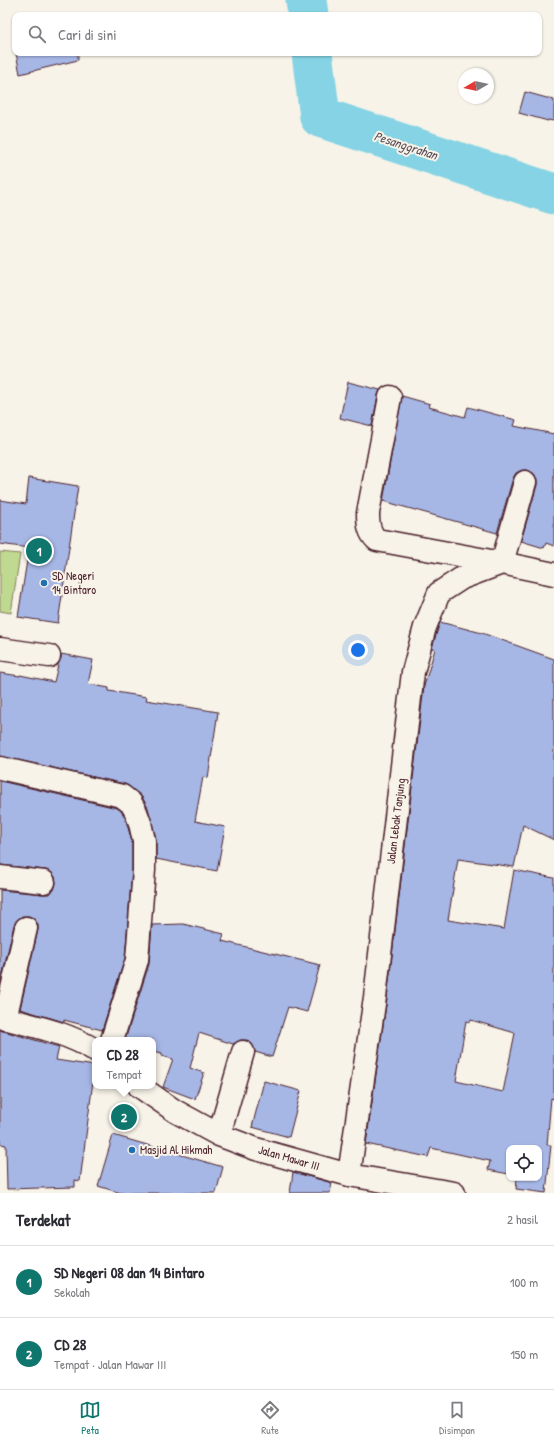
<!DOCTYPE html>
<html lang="id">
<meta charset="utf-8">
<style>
:root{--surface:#fff;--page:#f2f2f3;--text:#2b2b33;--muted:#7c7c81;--line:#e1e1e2;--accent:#0f766e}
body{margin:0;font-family:"Patrick Hand",sans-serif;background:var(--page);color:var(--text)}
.controls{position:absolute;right:12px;bottom:12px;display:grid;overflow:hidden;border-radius:8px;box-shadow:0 1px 3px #0004}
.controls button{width:36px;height:36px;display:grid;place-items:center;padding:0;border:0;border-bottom:1px solid var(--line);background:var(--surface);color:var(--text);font:20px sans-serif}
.compass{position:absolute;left:458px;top:68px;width:36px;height:36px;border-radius:50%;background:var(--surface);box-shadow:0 1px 3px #0004;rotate:261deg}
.you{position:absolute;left:358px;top:650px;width:14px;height:14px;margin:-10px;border:3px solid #fff;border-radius:50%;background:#1a73e8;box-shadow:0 0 0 6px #1a73e833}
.badge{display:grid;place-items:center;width:26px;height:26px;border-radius:50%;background:var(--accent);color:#fff;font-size:13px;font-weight:700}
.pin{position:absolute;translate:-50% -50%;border:2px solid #fff;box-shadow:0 1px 4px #0006}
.popup{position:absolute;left:92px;top:1037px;width:64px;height:52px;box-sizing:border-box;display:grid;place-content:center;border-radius:8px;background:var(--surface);filter:drop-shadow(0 1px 3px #0005);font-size:13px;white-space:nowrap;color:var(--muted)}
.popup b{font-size:15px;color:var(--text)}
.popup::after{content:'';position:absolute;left:50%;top:100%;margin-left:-8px;border:8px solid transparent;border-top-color:var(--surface)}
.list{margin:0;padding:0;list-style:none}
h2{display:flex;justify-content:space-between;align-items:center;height:52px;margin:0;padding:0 16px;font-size:17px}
h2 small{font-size:13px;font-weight:400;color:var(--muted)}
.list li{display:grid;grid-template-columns:26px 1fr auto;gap:12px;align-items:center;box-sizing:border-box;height:72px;padding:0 16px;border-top:1px solid var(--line)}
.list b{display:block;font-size:15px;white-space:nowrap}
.list p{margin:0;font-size:13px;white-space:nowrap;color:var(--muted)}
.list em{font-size:13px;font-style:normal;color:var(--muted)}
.icon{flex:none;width:22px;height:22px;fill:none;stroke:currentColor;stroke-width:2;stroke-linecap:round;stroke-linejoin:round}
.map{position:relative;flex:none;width:554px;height:1193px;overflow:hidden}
.search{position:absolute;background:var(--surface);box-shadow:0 1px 3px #0004;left:12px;right:12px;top:12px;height:44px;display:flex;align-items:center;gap:10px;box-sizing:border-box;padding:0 14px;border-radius:8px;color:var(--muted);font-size:15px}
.sheet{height:196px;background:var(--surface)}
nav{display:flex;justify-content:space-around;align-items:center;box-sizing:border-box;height:56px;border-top:1px solid var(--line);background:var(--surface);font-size:11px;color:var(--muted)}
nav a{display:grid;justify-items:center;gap:2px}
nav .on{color:var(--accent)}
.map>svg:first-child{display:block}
.green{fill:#c0d990;stroke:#857c5e}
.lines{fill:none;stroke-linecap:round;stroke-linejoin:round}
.river{stroke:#85d3e4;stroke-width:41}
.building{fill:#a6b7e6;stroke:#4a1f2b;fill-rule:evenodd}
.street-casing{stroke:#4a1f2b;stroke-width:25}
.street{stroke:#f7f3e8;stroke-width:22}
.poi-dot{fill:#1f6fb2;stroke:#f7f3e8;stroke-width:1.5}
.labels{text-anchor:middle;stroke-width:4;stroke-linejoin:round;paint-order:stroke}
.poi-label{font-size:12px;fill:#4a1f2b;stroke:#f7f3e8;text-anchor:start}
.street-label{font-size:12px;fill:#4a1f2b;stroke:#f7f3e8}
.water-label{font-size:13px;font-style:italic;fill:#594c59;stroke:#f7f3e8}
</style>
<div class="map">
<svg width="554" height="1193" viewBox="0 0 554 1193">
<rect width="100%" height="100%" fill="#f7f3e8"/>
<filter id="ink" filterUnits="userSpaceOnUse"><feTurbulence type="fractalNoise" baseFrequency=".025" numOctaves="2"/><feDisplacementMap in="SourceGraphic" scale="8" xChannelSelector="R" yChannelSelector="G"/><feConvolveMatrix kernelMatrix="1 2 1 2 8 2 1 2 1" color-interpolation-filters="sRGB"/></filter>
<g filter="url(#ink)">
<path class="green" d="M 0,552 L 20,554 L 11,613 L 0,611 Z"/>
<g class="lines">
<path class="river" d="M 306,0 L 308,15
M 312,53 L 320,117 L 554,194"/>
</g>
<path class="building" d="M 16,53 L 78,53 L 78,60 L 20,74 Z
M 525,92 L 554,100 L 554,121 L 548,120 L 548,121 L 519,113 Z
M 348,382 L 380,390 L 378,395 L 372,426 L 340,418 Z
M 402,396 L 430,404 L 429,407 L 465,417 L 468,407 L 516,420 L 514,426 L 554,434 L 554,546 L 546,543 L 544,548 L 521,541 L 537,485 L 537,479 L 534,474 L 528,470 L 522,470 L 516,473 L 513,478 L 497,533 L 383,501 Z
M 29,478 L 78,486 L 58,623 L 18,617 L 29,548 L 0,544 L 0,500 L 26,504 Z
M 440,622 L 482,633 L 554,659 L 554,840 L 523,825 L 514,867 L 458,859 L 448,920 L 504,929 L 514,870 L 554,878 L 554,1099 L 551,1098 L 547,1145 L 551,1145 L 546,1193 L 516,1189 L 517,1178 L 539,1178 L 539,1148 L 509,1148 L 509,1174 L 488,1170 L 490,1161 L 431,1148 L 428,1157 L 366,1144 L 387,998 L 424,686 L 435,649 L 432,648 ZM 471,1020 L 515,1033 L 503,1092 L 456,1081 L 466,1021 L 470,1022 Z
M 61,654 L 93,660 L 88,684 L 109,688 L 109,691 L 147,697 L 146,700 L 218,712 L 208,778 L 203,777 L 195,821 L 225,827 L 217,871 L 156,859 L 156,838 L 148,808 L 142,797 L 129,786 L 125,784 L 0,756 L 0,673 L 20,676 L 20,675 L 54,682 L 58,665 L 61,658 Z
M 0,781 L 117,808 L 121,811 L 125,817 L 132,842 L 132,870 L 125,958 L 102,1030 L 64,1020 L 64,1022 L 20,1009 L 38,930 L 38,924 L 34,919 L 29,916 L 22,916 L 17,920 L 14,925 L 0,985 L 0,890 L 43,894 L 49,894 L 54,890 L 56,883 L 55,877 L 51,872 L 46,870 L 0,865 Z
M 183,924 L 224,934 L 222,941 L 320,965 L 307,1012 L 288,1007 L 272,1057 L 255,1052 L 252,1044 L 247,1040 L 240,1040 L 233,1044 L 199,1033 L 190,1068 L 204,1073 L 195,1099 L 163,1087 L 173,1059 L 162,1056 L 162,1053 L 153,1051 L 153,1040 L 125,1040 L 149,964 L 152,925 Z
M 0,1030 L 59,1047 L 56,1060 L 95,1066 L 80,1181 L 75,1180 L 75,1187 L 7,1189 L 6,1145 L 0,1144 Z
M 264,1081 L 301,1091 L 289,1137 L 252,1127 Z
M 113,1135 L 223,1167 L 216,1193 L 121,1193 L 98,1186 Z
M 293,1172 L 332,1183 L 330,1193 L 290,1193 Z"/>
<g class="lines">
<g class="street-casing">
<path id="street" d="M 390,397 L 368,513 C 368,524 369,533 377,540 L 502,563 L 554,574
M 502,563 L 525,482
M 0,649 L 49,656
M 0,768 L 122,796 L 131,803 L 136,812 L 140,823 L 144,841 L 144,870 L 137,960 L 112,1040
M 0,877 L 44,882
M 0,1017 C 33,1026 66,1032 95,1050
M 5,1019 L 26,928
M 139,1086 L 175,1111 L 219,1135 L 256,1149 L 349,1175 L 454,1193
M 219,1135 L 243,1052
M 349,1175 L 375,997 L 413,672 L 425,627 L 439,593 L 462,578 L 502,563"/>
</g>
<use href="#street" class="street"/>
</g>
</g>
<g class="poi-dot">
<circle cx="44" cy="583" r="4"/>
<circle cx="132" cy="1150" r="4"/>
</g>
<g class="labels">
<g class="poi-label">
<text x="52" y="580">SD Negeri<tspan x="52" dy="14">14 Bintaro</tspan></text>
<text x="140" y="1154">Masjid Al Hikmah</text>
</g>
<g class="street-label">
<text transform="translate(396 821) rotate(-83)" y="4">Jalan Lebak Tanjung</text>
<text transform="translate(289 1158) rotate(16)" y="4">Jalan Mawar III</text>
</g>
<g class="water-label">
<text transform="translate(406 145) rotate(18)" y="5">Pesanggrahan</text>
</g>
</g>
</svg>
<div class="controls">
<button><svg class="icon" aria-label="locate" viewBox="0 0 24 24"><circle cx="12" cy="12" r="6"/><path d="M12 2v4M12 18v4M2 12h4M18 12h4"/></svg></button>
</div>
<svg class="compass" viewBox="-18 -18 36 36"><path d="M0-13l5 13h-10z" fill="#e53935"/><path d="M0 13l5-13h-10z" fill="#7c7c81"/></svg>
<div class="you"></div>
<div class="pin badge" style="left:39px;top:551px">1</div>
<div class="pin badge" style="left:124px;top:1117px">2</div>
<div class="popup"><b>CD 28</b>Tempat</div>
<div class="search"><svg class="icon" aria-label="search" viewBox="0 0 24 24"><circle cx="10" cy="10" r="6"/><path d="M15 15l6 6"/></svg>Cari di sini</div>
</div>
<section class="sheet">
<h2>Terdekat<small>2 hasil</small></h2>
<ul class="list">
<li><span class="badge">1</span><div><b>SD Negeri 08 dan 14 Bintaro</b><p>Sekolah</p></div><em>100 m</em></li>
<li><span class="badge">2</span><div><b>CD 28</b><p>Tempat · Jalan Mawar III</p></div><em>150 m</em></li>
</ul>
</section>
<nav>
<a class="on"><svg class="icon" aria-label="map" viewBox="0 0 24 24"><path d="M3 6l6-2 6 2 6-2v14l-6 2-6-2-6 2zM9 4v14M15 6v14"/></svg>Peta</a>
<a><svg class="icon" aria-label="directions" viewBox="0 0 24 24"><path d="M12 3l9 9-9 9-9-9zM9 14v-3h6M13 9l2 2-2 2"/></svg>Rute</a>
<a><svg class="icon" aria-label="saved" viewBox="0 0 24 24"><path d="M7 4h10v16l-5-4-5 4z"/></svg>Disimpan</a>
</nav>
